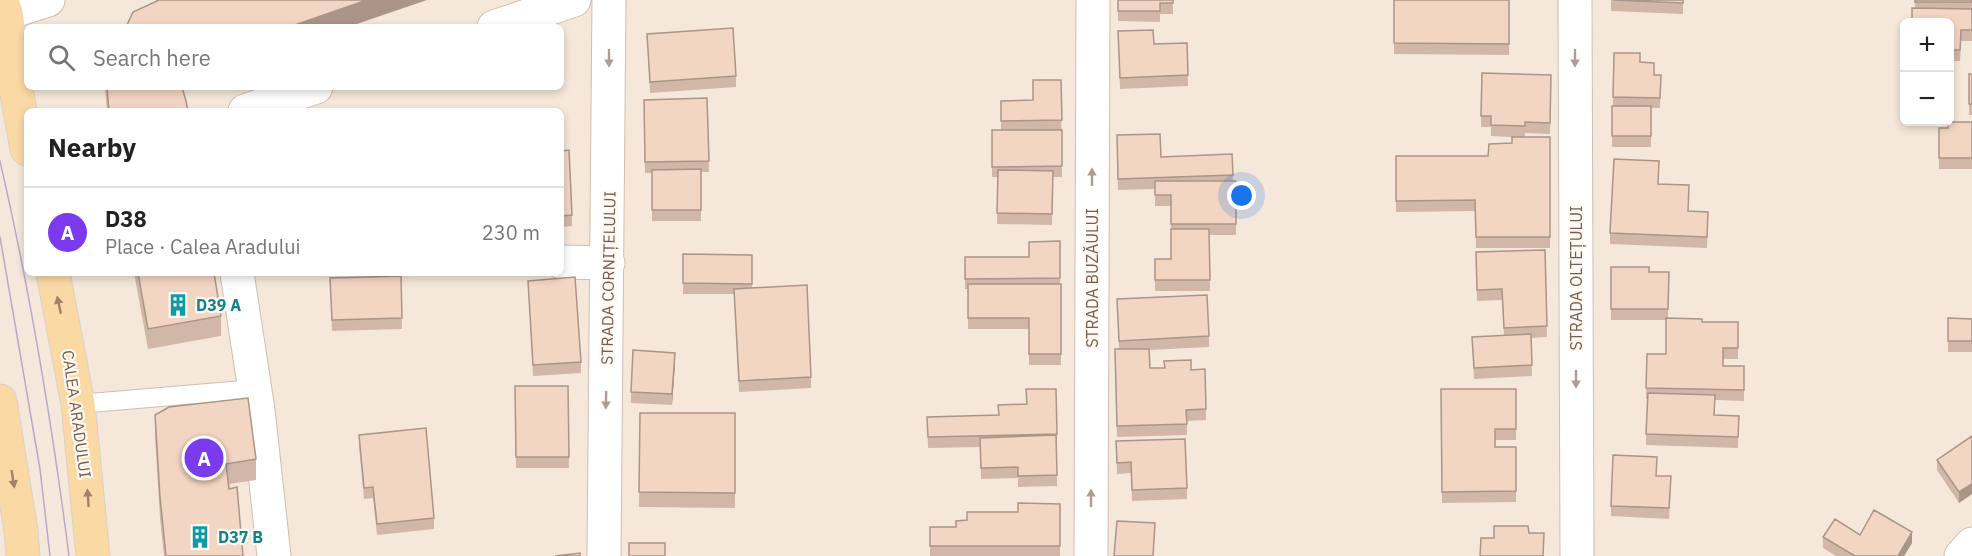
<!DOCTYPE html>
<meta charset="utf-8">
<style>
:root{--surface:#fff;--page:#f2f2f2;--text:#222;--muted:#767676;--line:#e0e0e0;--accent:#7c3aed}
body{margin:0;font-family:"IBM Plex Sans",sans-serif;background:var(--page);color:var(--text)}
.controls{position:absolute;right:18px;top:18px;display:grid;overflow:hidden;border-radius:9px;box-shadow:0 3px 9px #0003}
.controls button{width:54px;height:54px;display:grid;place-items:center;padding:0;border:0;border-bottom:2px solid var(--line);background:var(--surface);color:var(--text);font:30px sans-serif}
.you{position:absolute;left:1242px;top:196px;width:21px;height:21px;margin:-15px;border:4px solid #fff;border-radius:50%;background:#1a73e8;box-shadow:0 0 0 9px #1a73e833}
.badge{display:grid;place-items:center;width:39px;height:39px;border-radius:50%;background:var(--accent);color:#fff;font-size:20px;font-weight:700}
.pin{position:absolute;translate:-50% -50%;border:3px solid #fff;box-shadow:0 2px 6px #0006}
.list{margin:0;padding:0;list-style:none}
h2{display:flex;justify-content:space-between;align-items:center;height:78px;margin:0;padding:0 24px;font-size:26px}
h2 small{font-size:20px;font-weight:400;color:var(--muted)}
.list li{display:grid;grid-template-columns:39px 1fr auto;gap:18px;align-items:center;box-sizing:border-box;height:90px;padding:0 24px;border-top:2px solid var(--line)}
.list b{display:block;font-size:22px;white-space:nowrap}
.list p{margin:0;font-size:20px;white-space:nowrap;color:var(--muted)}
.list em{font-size:20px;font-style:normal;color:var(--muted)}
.icon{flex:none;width:33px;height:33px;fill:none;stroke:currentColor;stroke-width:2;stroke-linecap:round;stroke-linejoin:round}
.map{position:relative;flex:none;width:1972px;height:556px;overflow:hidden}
.search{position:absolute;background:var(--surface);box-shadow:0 3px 9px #0003;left:24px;top:24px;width:540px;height:66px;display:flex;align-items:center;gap:15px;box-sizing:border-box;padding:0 21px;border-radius:9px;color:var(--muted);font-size:22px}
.panel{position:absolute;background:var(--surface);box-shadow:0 3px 9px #0003;left:24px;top:108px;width:540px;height:168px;border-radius:9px}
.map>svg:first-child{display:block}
.residential{fill:#f5e8da;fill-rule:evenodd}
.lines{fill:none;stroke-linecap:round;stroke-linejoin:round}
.service-casing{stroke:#d1beb0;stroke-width:20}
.minor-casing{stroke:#d1beb0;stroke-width:35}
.primary-casing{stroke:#dad1cd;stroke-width:35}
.service{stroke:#fff;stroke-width:18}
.minor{stroke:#fff;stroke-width:33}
.primary{stroke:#fbd9a5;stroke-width:33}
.tram{stroke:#b9a8c9;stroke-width:1.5}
.wall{fill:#d1b7a8}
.shaded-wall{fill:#aa9588}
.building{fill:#f3d5c3;stroke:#aa9588;stroke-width:1.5}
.oneway{fill:#af9d94}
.oneway2{fill:#a18267}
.labels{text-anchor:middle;stroke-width:4.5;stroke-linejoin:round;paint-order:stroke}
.street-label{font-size:16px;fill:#7a5c4d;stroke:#fffaf3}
.culture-label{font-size:16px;font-weight:bold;fill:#0d838f;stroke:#fffaf3;text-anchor:start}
</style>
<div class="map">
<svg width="1972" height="556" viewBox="0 0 1972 556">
<rect width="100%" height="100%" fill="#fdf6ec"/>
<path class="residential" d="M 0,0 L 1972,0 L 1972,556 L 0,556 ZM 1904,22 L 1950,22 L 1950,122 L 1904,122 ZM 27,27 L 561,27 L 561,87 L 27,87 ZM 27,111 L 561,111 L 561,273 L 27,273 Z"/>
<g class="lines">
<g class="service-casing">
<path id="service" d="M 78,404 L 255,389"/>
</g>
<g class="minor-casing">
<path id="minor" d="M 1575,0 L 1577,556
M 7,13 L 48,0
M 494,27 L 574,0
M 245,111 L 316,87
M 561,262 L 608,263
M 237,273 L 258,410 L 274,556
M 604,556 L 609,0
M 1091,556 L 1093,0
M 1961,556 L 1972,544"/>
</g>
<g class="primary-casing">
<path id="primary" d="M 7,41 L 27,149
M 0,57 C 9,36 11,21 1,0
M 53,273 L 78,404 L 93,556
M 0,401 L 21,531 L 23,556"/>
</g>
<use href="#service" class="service"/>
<use href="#minor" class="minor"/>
<use href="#primary" class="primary"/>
<path class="tram" d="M 0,161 C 30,291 52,423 69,556
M 0,237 L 40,469 L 50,556"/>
</g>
<path class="wall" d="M 1118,0 L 1173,0 L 1173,14 L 1160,14 L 1160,22 L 1118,21 Z
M 1394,0 L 1509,0 L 1509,55 L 1394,54 Z
M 1611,0 L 1683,0 L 1683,14 L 1611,11 Z
M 1915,0 L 1972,0 L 1972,41 L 1961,41 L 1960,61 L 1950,61 L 1950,22 L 1915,8 Z
M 1118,31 L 1154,44 L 1187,43 L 1188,86 L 1120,89 Z
M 647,34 L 736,76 L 736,87 L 650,93 Z
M 1614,53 L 1640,62 L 1654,75 L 1661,75 L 1660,108 L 1651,108 L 1651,147 L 1612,147 Z
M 1482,73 L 1551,75 L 1550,134 L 1525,133 L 1525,137 L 1550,137 L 1550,248 L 1476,248 L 1475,211 L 1396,212 L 1396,156 L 1488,156 L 1512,143 L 1512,137 L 1491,136 L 1491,127 L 1481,127 Z
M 1969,74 L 1972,74 L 1972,115 L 1969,115 Z
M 1061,80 L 1062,177 L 1053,177 L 1052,225 L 997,224 L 998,177 L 992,177 L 992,130 L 1001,130 L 1001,101 L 1033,100 Z
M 105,87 L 182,87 L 188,111 L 107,111 Z
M 707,98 L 709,172 L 701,172 L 701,221 L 652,221 L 652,173 L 645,173 L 644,100 Z
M 1972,122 L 1972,169 L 1939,169 L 1939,128 L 1948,128 Z
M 1117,146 L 1161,157 L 1232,154 L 1233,181 L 1236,181 L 1236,235 L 1209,235 L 1210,291 L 1155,291 L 1155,259 L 1171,259 L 1171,206 L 1155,206 L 1155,189 L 1118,190 Z
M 561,151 L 572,215 L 572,226 L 561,227 Z
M 1659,172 L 1658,184 L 1689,211 L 1708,223 L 1707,248 L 1610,244 L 1610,233 Z
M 1060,241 L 1060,284 L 1061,284 L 1061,365 L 1029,365 L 1029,329 L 968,329 L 968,289 L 965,289 L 965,257 L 1029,257 Z
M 1545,250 L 1547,337 L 1531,338 L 1532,376 L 1474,379 L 1472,337 L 1504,336 L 1502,300 L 1477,301 L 1476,252 Z
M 683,254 L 752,255 L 752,288 L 811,377 L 811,388 L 739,392 L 734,294 L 683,294 Z
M 1611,267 L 1649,272 L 1669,272 L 1668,318 L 1702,322 L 1738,322 L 1738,359 L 1723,359 L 1723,366 L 1744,366 L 1744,401 L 1715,400 L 1715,415 L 1739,416 L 1738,448 L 1646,445 L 1647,399 L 1646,399 L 1647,354 L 1666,354 L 1666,320 L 1611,320 Z
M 134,273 L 214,273 L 221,316 L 221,336 L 148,349 Z
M 401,276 L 402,329 L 332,331 L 330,278 Z
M 528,281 L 581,362 L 581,373 L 533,376 Z
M 1117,299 L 1209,336 L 1209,347 L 1149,350 L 1150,368 L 1164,368 L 1164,361 L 1191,370 L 1205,369 L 1206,420 L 1187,421 L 1187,435 L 1117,437 L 1115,349 L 1119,349 Z
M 1948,318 L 1972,319 L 1972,352 L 1948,352 Z
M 675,364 L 672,405 L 631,403 L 631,392 Z
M 515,386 L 568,386 L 569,468 L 516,468 Z
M 1441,389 L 1516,389 L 1516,440 L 1495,440 L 1495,447 L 1516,447 L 1516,502 L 1442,503 Z
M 640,413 L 735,413 L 735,508 L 639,507 Z
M 155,415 L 256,459 L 256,480 L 229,484 L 243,556 L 164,556 L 160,518 L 155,436 Z
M 927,417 L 1057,434 L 1057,486 L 1018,487 L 1018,478 L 981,479 L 980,447 L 928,448 Z
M 359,435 L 434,518 L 434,529 L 377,535 L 373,498 L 364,499 L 359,446 Z
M 1972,436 L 1972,494 L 1959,503 L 1937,470 L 1937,460 Z
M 1116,441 L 1187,488 L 1187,499 L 1132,501 L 1131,473 L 1117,474 Z
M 1657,476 L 1671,487 L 1669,519 L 1611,516 L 1611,506 Z
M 1060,504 L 1060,556 L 930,556 L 930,527 L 956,527 L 967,520 L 1018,512 Z
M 1860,535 L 1912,543 L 1904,556 L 1836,556 L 1823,548 L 1823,537 Z"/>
<path class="shaded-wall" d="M 367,0 L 427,0 L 348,27 L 289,27 Z
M 675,353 L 675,364 L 672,405 L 672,394 Z
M 1972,484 L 1972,494 L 1959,503 L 1959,492 Z
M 1912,532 L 1912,543 L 1904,556 L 1898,556 Z"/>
<path class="building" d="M 159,0 L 367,0 L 289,27 L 126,27 L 133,12 Z
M 1118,0 L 1173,0 L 1173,3 L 1160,3 L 1160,11 L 1118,11 Z
M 1394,0 L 1509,0 L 1509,44 L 1394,43 Z
M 1613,0 L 1683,0 L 1683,3 Z
M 1915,0 L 1972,0 L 1972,2 L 1915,2 Z
M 1912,8 L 1972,9 L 1972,30 L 1961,30 L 1960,50 L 1950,50 L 1950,22 L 1912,22 Z
M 733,28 L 736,76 L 650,82 L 647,34 Z
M 1153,30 L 1154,44 L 1187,43 L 1188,75 L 1120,78 L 1118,31 Z
M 1614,53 L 1640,53 L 1640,62 L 1654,63 L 1654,75 L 1661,75 L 1660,98 L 1613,97 Z
M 1482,73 L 1551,75 L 1550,123 L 1525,122 L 1525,126 L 1491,125 L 1491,116 L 1481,116 Z
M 1969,74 L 1972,74 L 1972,104 L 1969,104 Z
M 1033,80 L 1061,80 L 1062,120 L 1001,121 L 1001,101 L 1033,100 Z
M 107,87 L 182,87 L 186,101 L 188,111 L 109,111 Z
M 707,98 L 709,161 L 645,162 L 644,100 Z
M 1612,106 L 1651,106 L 1651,136 L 1612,136 Z
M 1948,122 L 1972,122 L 1972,158 L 1939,158 L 1939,128 L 1948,128 Z
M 992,130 L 1062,130 L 1062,166 L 992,167 Z
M 1160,134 L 1161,157 L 1232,154 L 1233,175 L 1118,179 L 1117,135 Z
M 1512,137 L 1550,137 L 1550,237 L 1476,237 L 1475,200 L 1396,201 L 1396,156 L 1488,156 L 1489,144 L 1512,143 Z
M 569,150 L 572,215 L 561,216 L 561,151 Z
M 1614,159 L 1659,161 L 1658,184 L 1689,185 L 1688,211 L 1708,212 L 1707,237 L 1610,233 Z
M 701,169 L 701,210 L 652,210 L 652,170 Z
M 998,170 L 1053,171 L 1052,214 L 997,213 Z
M 1155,181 L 1236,181 L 1236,224 L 1171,224 L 1171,195 L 1155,195 Z
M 1171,229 L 1209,229 L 1210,280 L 1155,280 L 1155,259 L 1171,259 Z
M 1060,241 L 1060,278 L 965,279 L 965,257 L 1029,257 L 1029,242 Z
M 1545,250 L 1547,326 L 1504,328 L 1502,289 L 1477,290 L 1476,252 Z
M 683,254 L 752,255 L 752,284 L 683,283 Z
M 1611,267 L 1649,267 L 1649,272 L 1669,272 L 1668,309 L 1611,309 Z
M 138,273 L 214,273 L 221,316 L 148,329 Z
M 401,276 L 402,318 L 332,320 L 330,278 Z
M 575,277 L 581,362 L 533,365 L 528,281 Z
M 968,284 L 1061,284 L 1061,354 L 1029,354 L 1029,318 L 968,318 Z
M 807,285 L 811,377 L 739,381 L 734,289 Z
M 1207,295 L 1209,336 L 1119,341 L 1117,299 Z
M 1666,318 L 1702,319 L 1702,322 L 1738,322 L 1738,348 L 1723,348 L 1723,366 L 1744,366 L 1744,390 L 1646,388 L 1647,354 L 1666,354 Z
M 1948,318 L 1972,319 L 1972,341 L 1948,341 Z
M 1531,334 L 1532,365 L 1474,368 L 1472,337 Z
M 1115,349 L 1149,349 L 1150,368 L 1165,368 L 1164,361 L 1191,360 L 1191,370 L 1205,369 L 1206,409 L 1186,410 L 1187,424 L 1117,426 Z
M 633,350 L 675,353 L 672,394 L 631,392 Z
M 515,386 L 568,386 L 569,457 L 516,457 Z
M 1026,389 L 1056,389 L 1057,434 L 928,437 L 927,417 L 999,415 L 998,405 L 1027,404 Z
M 1441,389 L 1516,389 L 1516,429 L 1495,429 L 1495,447 L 1516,447 L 1516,491 L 1442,492 Z
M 1648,393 L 1715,395 L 1714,415 L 1739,416 L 1738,437 L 1646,434 Z
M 248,398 L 256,459 L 226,464 L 229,489 L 237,487 L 243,556 L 166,556 L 160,497 L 155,415 L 169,407 Z
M 640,413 L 735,413 L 735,493 L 639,492 Z
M 426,428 L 434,518 L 377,524 L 373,487 L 364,488 L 359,435 Z
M 1056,435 L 1057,475 L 1018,476 L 1018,467 L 981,468 L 980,438 Z
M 1972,436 L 1972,484 L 1959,492 L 1937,460 Z
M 1185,439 L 1187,488 L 1132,490 L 1131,462 L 1117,463 L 1116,441 Z
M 1613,455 L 1657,457 L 1656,476 L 1671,476 L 1669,508 L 1611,506 Z
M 1018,503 L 1060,504 L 1060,546 L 930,546 L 930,527 L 956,527 L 956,521 L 967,520 L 967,512 L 1018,512 Z
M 1874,510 L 1912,532 L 1898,556 L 1855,556 L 1823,537 L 1835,519 L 1860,535 Z
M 1117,521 L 1155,523 L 1153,556 L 1114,556 Z
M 1494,526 L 1528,526 L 1529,533 L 1544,533 L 1543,556 L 1480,556 L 1481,538 L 1494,538 Z
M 629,543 L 665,543 L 665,556 L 629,556 Z
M 580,553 L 580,556 L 555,556 Z"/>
<defs><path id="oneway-solid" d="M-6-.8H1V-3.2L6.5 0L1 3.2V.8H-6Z" transform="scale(1.5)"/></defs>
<g class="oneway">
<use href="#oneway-solid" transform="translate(609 58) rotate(90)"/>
<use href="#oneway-solid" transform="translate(1575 58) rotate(90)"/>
<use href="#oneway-solid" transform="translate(1092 177) rotate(-90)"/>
<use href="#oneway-solid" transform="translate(1576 379) rotate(90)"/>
<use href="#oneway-solid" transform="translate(606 400) rotate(91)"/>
<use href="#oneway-solid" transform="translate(1091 498) rotate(-90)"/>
</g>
<g class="oneway2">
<use href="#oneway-solid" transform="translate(59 305) rotate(-102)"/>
<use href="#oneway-solid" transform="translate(13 479) rotate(81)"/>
<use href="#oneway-solid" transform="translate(88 498) rotate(-94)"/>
</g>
<defs>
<g id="building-bare" transform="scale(1.8)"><path d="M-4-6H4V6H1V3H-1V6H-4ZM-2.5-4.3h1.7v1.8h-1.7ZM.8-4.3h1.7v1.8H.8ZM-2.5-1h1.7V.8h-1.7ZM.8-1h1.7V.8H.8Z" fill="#0f9aa8" stroke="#fffaf3" stroke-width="2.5" paint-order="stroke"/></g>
</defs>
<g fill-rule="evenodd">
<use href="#building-bare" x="178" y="305"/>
<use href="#building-bare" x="200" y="537"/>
</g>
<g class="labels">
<g class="street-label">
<text transform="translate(608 278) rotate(-89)" y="6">STRADA CORNIȚELULUI</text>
<text transform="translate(1092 278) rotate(-90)" y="6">STRADA BUZĂULUI</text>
<text transform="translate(1576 278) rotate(-90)" y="6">STRADA OLTEȚULUI</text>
<text transform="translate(77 414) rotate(82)" y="6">CALEA ARADULUI</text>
</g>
<g class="culture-label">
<text x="196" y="311">D39 A</text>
<text x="218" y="543">D37 B</text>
</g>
</g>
</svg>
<div class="controls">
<button>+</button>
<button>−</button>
</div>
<div class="you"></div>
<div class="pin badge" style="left:204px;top:458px">A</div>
<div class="search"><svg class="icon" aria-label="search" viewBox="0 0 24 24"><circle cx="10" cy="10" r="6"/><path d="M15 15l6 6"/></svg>Search here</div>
<section class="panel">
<h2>Nearby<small></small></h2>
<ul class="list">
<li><span class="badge">A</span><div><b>D38</b><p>Place · Calea Aradului</p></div><em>230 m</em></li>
</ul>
</section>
</div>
